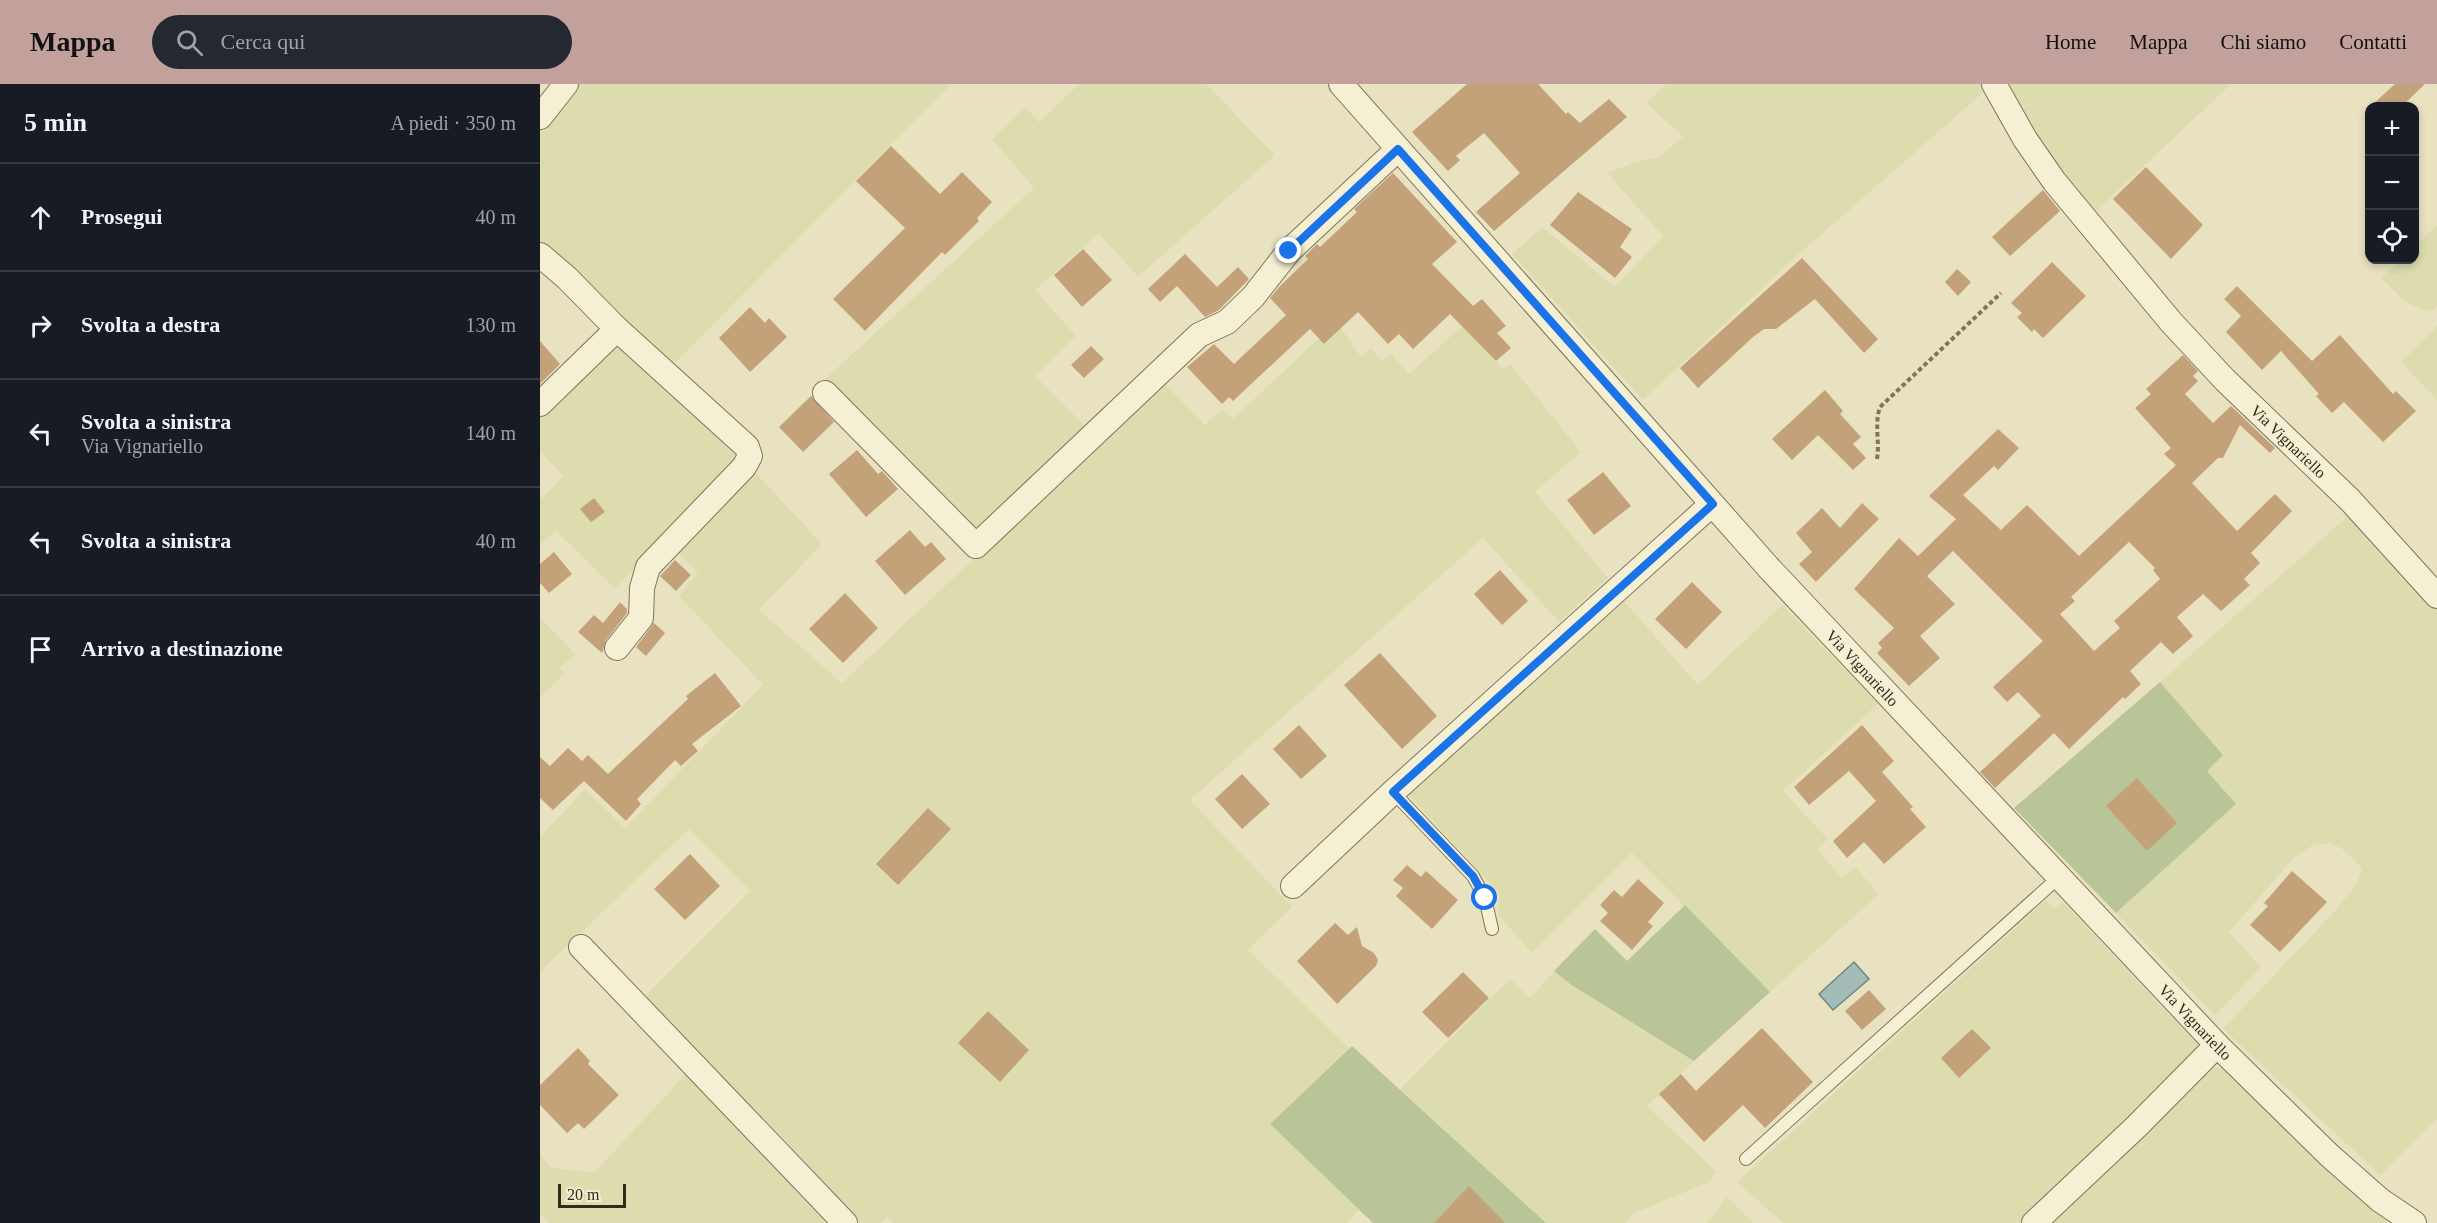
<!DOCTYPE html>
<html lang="it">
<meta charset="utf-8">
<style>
:root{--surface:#171b24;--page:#242831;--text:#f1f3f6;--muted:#9ea1a6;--line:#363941;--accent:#c2a19d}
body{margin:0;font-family:"Times New Roman",serif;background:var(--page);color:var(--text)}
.controls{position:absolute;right:18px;top:18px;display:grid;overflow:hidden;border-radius:12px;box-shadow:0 3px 9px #0003}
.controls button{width:54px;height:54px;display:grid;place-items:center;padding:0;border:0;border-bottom:2px solid var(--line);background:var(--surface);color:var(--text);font:30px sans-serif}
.scale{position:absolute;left:18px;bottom:15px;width:68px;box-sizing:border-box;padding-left:6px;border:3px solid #312a1d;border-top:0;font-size:16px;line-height:21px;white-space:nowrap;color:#312a1d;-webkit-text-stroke:4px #f1eccf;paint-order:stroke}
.stop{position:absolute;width:18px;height:18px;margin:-14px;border:4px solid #1a73e8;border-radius:50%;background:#fff}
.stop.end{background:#1a73e8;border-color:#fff;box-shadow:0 2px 6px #0008}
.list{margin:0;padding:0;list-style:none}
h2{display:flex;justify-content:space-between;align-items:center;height:78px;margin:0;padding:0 24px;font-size:26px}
h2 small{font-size:20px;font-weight:400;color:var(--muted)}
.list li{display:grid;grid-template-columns:39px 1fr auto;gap:18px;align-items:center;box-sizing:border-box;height:108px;padding:0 24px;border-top:2px solid var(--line)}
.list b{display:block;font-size:22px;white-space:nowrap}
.list p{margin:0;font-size:20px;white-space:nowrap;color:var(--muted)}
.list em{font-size:20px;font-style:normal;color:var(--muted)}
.icon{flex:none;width:33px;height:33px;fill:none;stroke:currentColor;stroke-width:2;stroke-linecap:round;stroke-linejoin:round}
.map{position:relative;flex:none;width:1897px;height:1139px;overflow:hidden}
header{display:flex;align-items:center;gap:36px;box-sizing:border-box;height:84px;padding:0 30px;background:var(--accent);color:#111}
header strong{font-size:28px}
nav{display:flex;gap:33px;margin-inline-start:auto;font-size:21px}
.search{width:420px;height:54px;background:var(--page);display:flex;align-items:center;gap:15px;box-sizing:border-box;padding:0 21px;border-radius:33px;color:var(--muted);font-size:22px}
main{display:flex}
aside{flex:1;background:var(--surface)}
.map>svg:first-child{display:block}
.farmland{fill:#dddcaf}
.green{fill:#b9c596}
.water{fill:#a3bcb8;stroke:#6b8885;stroke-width:1.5}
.building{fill:#c3a27a;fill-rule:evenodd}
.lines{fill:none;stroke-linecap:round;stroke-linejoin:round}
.service-casing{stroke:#80745a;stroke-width:14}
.minor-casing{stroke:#80745a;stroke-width:26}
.path{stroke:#80745a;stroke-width:4;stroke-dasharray:4.5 3;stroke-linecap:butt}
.service{stroke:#f5efd3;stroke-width:12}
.minor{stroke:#f5efd3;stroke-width:24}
.route{stroke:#1a73e8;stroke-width:8}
.labels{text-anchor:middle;stroke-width:4.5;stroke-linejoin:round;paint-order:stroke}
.street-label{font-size:16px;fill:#312a1d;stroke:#f1eccf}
</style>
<header>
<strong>Mappa</strong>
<div class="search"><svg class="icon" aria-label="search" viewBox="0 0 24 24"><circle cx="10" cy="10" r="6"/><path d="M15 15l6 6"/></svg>Cerca qui</div>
<nav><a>Home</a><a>Mappa</a><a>Chi siamo</a><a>Contatti</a></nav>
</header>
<main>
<aside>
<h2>5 min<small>A piedi · 350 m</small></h2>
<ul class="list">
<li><svg class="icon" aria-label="ahead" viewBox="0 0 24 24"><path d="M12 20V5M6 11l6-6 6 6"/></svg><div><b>Prosegui</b></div><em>40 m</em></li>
<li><svg class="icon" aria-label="right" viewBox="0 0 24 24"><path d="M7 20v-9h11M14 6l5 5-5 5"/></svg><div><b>Svolta a destra</b></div><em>130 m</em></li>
<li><svg class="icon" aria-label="left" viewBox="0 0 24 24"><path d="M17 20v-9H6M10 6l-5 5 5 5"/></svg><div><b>Svolta a sinistra</b><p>Via Vignariello</p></div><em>140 m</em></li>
<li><svg class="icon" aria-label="left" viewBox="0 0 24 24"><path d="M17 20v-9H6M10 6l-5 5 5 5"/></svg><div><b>Svolta a sinistra</b></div><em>40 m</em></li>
<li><svg class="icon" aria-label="arrive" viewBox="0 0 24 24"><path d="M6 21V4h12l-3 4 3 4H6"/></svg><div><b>Arrivo a destinazione</b></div></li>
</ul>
</aside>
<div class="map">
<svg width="1897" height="1139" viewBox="0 0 1897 1139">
<rect width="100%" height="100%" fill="#e9e2c1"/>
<path class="farmland" d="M 35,0 L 411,0 L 134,280 L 120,274 L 33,186 L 0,159 L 0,47 Z
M 539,0 L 666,0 L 735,71 L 598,193 L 559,149 L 495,206 L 536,252 L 495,292 L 545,342 L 437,449 L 285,295 L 494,104 L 452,55 L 485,23 L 499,38 Z
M 1126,0 L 1442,0 L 1444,3 L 1438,13 L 1260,169 L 1103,316 L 972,170 L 1002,143 L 1075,203 L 1123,152 L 1067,89 L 1093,79 L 1118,73 L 1143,53 L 1107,19 Z
M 1464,0 L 1691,0 L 1553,130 L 1502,66 Z
M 1897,141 L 1897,222 L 1890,228 L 1865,218 L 1841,194 L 1861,176 L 1874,176 L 1875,162 Z
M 922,242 L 963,285 L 970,280 L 1041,368 L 995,408 L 1068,494 L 1019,538 L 943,454 L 650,716 L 752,823 L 708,866 L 809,964 L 730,1040 L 819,1126 L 806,1139 L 353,1139 L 347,1132 L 340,1139 L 319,1139 L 103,914 L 210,807 L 149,745 L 0,888 L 0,753 L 45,705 L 85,744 L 223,601 L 139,512 L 158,488 L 133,465 L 213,386 L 282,460 L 219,526 L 302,599 L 622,297 L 665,341 L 682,325 L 693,335 L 779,254 L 785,260 L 801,244 L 821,273 L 831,264 L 842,277 L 851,270 L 869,290 Z
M 1897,242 L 1897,316 L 1861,278 Z
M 70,260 L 84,262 L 201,371 L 75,505 L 16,447 L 0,460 L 0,416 L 23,392 L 0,367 L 0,330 Z
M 1809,431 L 1897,526 L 1897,1035 L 1840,1091 L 1683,945 L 1792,830 L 1816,801 L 1822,785 L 1815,776 L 1801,764 L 1787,759 L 1773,761 L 1755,773 L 1738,792 L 1689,848 L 1721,883 L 1675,932 L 1576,829 L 1696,720 L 1666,687 L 1683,671 L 1620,598 Z
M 1084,517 L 1158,601 L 1242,521 L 1338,620 L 1243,707 L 1288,755 L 1277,765 L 1302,794 L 1315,783 L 1339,810 L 1230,908 L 1092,769 L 992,869 L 958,831 L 959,809 L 869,711 Z
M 0,534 L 36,571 L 19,584 L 25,589 L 0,613 Z
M 1506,816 L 1514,825 L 1523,818 L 1657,960 L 1655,971 L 1564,1062 L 1479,1139 L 1243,1139 L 1197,1098 Z
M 1014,887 L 1030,900 L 1154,977 L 1107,1022 L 1177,1088 L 1169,1098 L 1094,1129 L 1085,1139 L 1006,1139 L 860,1005 L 970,895 L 990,914 Z
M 1673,983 L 1681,984 L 1848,1139 L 1504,1139 L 1539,1114 L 1666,986 Z
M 146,990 L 153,996 L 295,1139 L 10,1139 L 0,1129 L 0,1071 L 12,1084 L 54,1089 Z
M 1187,1113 L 1213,1139 L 1167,1139 Z"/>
<path class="green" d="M 1620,598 L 1683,671 L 1667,687 L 1696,720 L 1576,829 L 1474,724 Z
M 1145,821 L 1230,908 L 1154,977 L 1030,900 L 1014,887 L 1055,845 L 1087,877 Z
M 812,962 L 1006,1139 L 833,1139 L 730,1040 Z"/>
<path class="water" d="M 1314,878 L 1329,895 L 1293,926 L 1279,910 Z"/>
<path class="building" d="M 927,0 L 998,0 L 1026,30 L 1028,28 L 1040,39 L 1069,15 L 1087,33 L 954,147 L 936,128 L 980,89 L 944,49 L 916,72 L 920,76 L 908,87 L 872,48 Z
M 1855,0 L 1885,0 L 1862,22 L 1831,22 Z
M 351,62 L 400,110 L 422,88 L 452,118 L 437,134 L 439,137 L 405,171 L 402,168 L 325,247 L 293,215 L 365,144 L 316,97 Z
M 1606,83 L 1663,141 L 1631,175 L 1573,115 Z
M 853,89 L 917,158 L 892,180 L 933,222 L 942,215 L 966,242 L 957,249 L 971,264 L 956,277 L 910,230 L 873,265 L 859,250 L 848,260 L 818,228 L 784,260 L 770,245 L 693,317 L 689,313 L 682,320 L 647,283 L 674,260 L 694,280 L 746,231 L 730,214 L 740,202 L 768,175 L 765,172 L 777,160 L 780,163 L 817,128 L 814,125 Z
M 1503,106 L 1520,127 L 1470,172 L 1452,153 Z
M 1038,108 L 1092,145 L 1080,163 L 1092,173 L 1075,194 L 1010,141 Z
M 543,165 L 572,196 L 542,223 L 514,191 Z
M 645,170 L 677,203 L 698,183 L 709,195 L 679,226 L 665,233 L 637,202 L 620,218 L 608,205 Z
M 1262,174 L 1338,255 L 1324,269 L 1275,215 L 1236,245 L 1224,245 L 1213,253 L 1158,304 L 1140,284 Z
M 1512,178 L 1546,212 L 1503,254 L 1494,245 L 1492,248 L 1477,233 L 1482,229 L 1471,219 Z
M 1417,185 L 1431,198 L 1418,212 L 1405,198 Z
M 1697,202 L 1772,277 L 1800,251 L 1853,310 L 1856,307 L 1876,327 L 1843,358 L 1804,318 L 1792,329 L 1776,312 L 1779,310 L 1741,267 L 1722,286 L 1686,248 L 1701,232 L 1684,215 Z
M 210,223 L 225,239 L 229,234 L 247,253 L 210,288 L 179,254 Z
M 0,257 L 20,280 L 0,300 Z
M 551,262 L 564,275 L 544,294 L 531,281 Z
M 1643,271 L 1658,287 L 1653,292 L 1658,297 L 1645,310 L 1673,339 L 1691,322 L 1735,364 L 1730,369 L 1700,341 L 1683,374 L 1678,374 L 1652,399 L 1697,447 L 1735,410 L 1752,427 L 1711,469 L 1720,479 L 1704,495 L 1710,501 L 1681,527 L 1663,510 L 1637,533 L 1653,552 L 1633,570 L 1621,558 L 1590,587 L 1601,600 L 1585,615 L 1583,613 L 1529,665 L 1514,649 L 1455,704 L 1440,688 L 1501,632 L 1478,608 L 1467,618 L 1453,603 L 1503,557 L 1413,467 L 1387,492 L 1415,520 L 1380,552 L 1400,574 L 1369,602 L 1337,569 L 1342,564 L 1338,559 L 1354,544 L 1314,505 L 1359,454 L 1378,472 L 1416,435 L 1389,412 L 1458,345 L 1479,364 L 1458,386 L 1454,382 L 1423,411 L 1461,446 L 1487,421 L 1539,472 L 1636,381 L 1624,370 L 1631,364 L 1595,324 L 1611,310 L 1606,305 ZM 1589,458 L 1615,484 L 1613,486 L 1620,495 L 1574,537 L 1580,544 L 1554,567 L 1520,530 L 1535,517 L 1531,513 Z
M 1285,306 L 1303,327 L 1300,330 L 1321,353 L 1313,360 L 1326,374 L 1313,386 L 1278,351 L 1252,376 L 1232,355 Z
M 271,312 L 294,338 L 263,368 L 239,343 Z
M 317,366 L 338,390 L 342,387 L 358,405 L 326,433 L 289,390 Z
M 1063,388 L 1091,422 L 1054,451 L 1027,416 Z
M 54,414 L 65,428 L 51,438 L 40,425 Z
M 1322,419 L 1339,435 L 1276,498 L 1259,480 L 1272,468 L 1256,449 L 1282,424 L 1300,444 Z
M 370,446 L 385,463 L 391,458 L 406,475 L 365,511 L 335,477 Z
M 14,468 L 32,490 L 9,509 L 0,499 L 0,480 Z
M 135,476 L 151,491 L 136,507 L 120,492 Z
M 960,486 L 988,517 L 962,541 L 934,510 Z
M 1152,498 L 1182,528 L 1146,565 L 1115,535 Z
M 305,509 L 338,544 L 303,579 L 269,545 Z
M 80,518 L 87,525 L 87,529 L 66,556 L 62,569 L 38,548 L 54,531 L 63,539 Z
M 114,539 L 125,549 L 106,572 L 96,563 Z
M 840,569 L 897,632 L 862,665 L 804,601 Z
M 175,589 L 201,622 L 152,660 L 158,667 L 141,682 L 135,676 L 97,715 L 101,720 L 86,737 L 44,697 L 13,726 L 0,714 L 0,673 L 10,682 L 28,664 L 42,677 L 48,671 L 68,690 L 148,615 L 146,612 Z
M 759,641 L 787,672 L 761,695 L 733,665 Z
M 1322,641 L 1354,677 L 1342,688 L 1373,723 L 1370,725 L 1386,743 L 1344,780 L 1324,758 L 1307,774 L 1293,757 L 1336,717 L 1309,687 L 1269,721 L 1254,703 Z
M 702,690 L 730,720 L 702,745 L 675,715 Z
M 1597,694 L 1637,739 L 1607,767 L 1566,722 Z
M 388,724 L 411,745 L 358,801 L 336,780 Z
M 150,770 L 180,802 L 145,836 L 114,805 Z
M 867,781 L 881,793 L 886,787 L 918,816 L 892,845 L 856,812 L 863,804 L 853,796 Z
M 1752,787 L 1787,818 L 1740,868 L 1710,841 L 1728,822 L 1724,819 Z
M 1098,795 L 1124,819 L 1108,838 L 1113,842 L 1092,866 L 1060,837 L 1068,829 L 1060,821 L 1074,806 L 1082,813 Z
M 795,839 L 808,851 L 817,843 L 822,862 L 834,869 L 838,876 L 836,882 L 797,920 L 757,877 Z
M 923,888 L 949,914 L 908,954 L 882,928 Z
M 1329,906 L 1346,925 L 1322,946 L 1305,927 Z
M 448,927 L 489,966 L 460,998 L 418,959 Z
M 1222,944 L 1273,998 L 1225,1044 L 1203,1021 L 1164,1058 L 1119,1010 L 1141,990 L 1156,1007 Z
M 1432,945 L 1451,964 L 1419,994 L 1401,974 Z
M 38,964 L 50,977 L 48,980 L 79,1011 L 44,1045 L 38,1039 L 27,1049 L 0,1021 L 0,1001 Z
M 929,1102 L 965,1139 L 894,1139 Z"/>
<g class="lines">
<g class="service-casing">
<path id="service" d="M 853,708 L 933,792 L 945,814 L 952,845
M 1206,1075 L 1519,793"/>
</g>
<g class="minor-casing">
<g id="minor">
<path id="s1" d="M 801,0 L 1228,483 L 1677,961 L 1789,1071 L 1840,1116 L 1874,1139"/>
<path id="s2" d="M 1454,0 L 1485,55 L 1514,97 L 1631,238 L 1685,296 L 1810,416 L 1897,512"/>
<path d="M 0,33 L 26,0"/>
<path d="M 0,171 L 27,194 L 77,245 L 207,363 L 210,372 L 204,383 L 108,483 L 102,504 L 101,534 L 77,564"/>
<path d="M 285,309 L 436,462 L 659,251 L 687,238 L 713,213 L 749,167 L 858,65"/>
<path d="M 0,320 L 77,245"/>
<path d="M 753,802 L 853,708 L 1172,420"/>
<path d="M 41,863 L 305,1139"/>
<path d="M 1494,1139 L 1597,1042 L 1677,961"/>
</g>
</g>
<path class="path" d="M 1337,375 C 1340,358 1334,340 1340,323 L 1461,209"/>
<use href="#service" class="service"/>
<use href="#minor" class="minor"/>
</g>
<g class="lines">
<path class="route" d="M 749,167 L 858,65 L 1173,420 L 853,708 L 933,792 L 945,814"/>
</g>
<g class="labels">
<g class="street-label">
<text dy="6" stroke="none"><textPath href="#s2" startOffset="465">Via Vignariello</textPath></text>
<text dy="6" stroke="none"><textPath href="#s1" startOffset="783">Via Vignariello</textPath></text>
<text dy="6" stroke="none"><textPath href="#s1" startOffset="1269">Via Vignariello</textPath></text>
</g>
</g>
</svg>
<div class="controls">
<button>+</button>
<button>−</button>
<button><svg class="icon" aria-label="locate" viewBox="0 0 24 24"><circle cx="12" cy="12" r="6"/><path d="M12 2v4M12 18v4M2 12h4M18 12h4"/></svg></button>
</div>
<div class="scale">20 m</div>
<div class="stop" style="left:945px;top:814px"></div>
<div class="stop end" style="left:749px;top:167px"></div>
</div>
</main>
